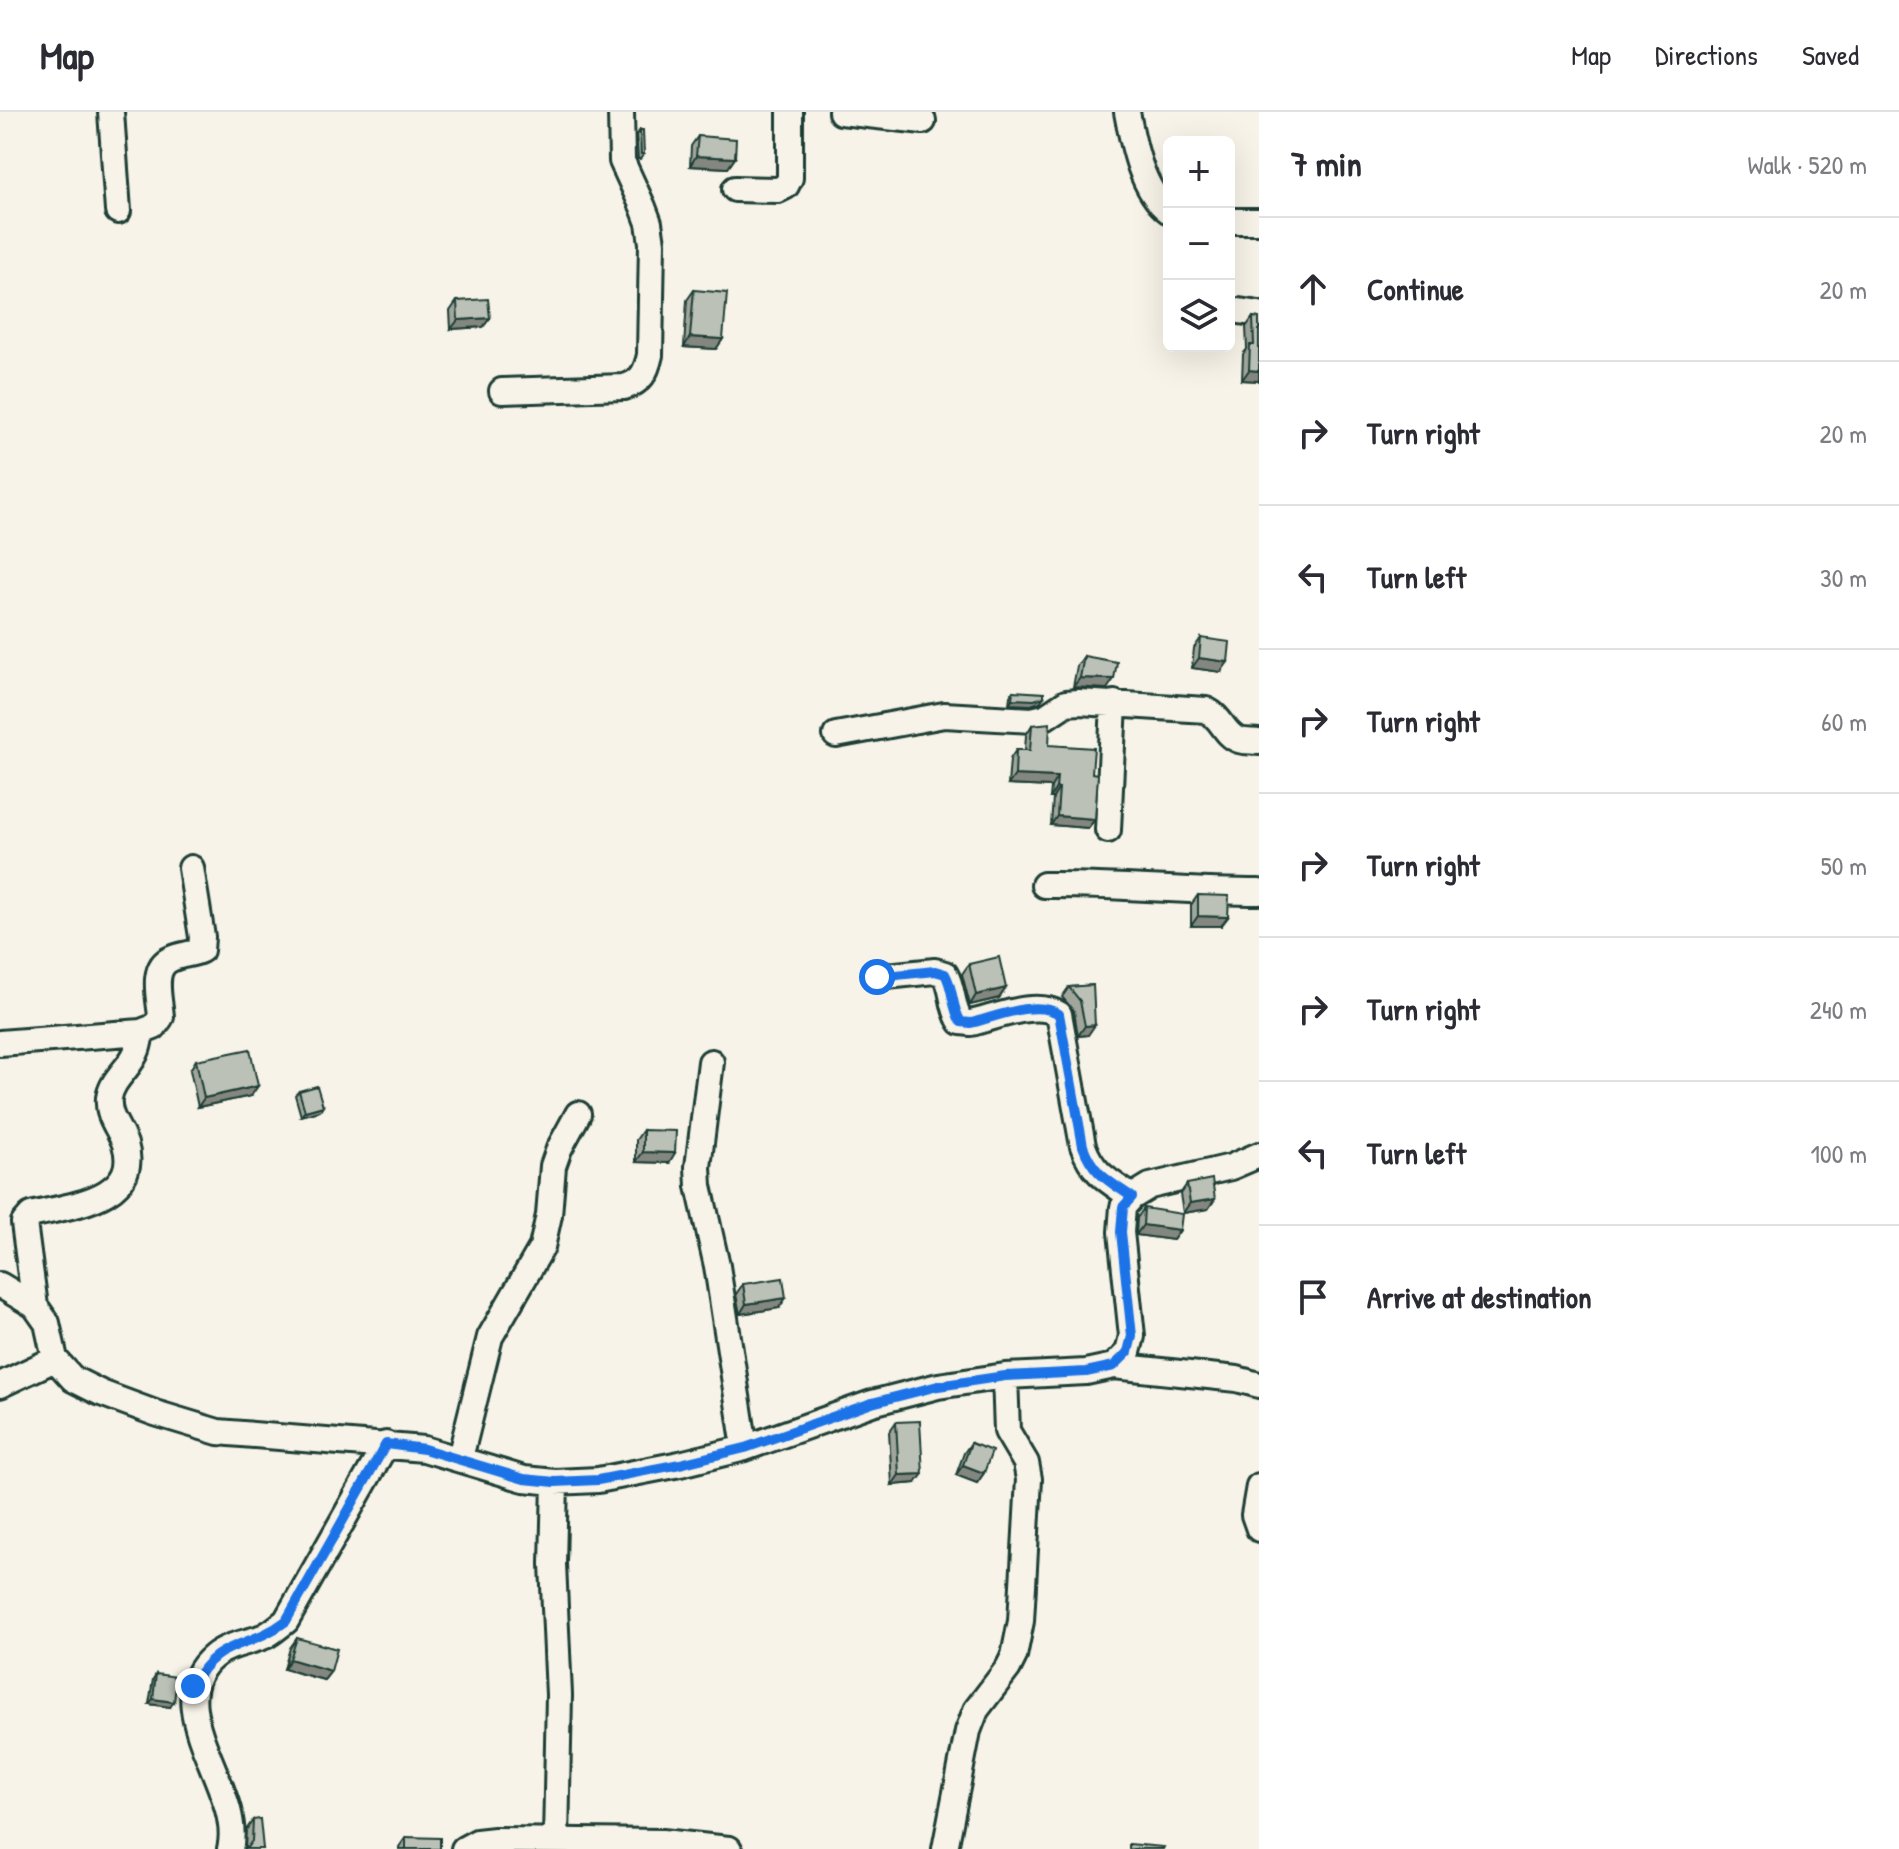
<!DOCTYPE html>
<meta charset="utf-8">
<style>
:root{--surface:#fff;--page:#f2f2f3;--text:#2b2b33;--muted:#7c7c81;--line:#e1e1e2}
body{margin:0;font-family:"Patrick Hand",sans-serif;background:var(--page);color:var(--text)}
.controls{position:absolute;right:24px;top:24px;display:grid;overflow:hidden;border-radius:12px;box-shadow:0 8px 32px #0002}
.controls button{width:72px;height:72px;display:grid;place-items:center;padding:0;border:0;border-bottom:2px solid var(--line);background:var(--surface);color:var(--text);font:40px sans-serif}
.stop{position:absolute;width:24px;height:24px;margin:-18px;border:6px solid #1a73e8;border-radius:50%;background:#fff}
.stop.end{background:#1a73e8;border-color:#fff;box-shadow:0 2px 8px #0008}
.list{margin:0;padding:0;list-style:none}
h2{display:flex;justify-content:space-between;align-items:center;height:104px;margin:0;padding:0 32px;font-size:34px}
h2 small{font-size:26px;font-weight:400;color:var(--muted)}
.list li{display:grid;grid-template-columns:52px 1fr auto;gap:24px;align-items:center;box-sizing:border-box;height:144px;padding:0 32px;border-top:2px solid var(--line)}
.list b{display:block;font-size:30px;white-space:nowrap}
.list em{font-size:26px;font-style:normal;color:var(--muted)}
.icon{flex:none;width:44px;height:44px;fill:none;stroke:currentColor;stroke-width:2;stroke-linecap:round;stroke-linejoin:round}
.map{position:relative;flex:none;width:1259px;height:1737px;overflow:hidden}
header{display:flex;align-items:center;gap:48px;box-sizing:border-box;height:112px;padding:0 40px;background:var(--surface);border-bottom:2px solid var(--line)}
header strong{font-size:38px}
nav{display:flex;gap:44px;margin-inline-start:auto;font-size:28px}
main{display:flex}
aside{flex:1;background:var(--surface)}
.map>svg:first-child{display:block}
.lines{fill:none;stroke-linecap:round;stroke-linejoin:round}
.minor-casing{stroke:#1f3d34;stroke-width:30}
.minor{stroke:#f7f3e8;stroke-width:24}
.wall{fill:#a1a69d;stroke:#1f3d34;stroke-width:2}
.shaded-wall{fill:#83877f;stroke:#1f3d34;stroke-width:2}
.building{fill:#bbc1b6;stroke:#1f3d34;stroke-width:2}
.route{stroke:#1a73e8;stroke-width:10}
</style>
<header>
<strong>Map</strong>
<nav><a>Map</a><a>Directions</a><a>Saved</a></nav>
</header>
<main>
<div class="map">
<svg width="1259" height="1737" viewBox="0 0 1259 1737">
<rect width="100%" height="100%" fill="#f7f3e8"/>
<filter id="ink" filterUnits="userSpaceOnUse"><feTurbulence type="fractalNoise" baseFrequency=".0125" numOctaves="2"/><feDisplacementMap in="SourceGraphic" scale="16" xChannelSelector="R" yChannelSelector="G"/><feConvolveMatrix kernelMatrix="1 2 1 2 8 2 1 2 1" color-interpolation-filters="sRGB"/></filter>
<g filter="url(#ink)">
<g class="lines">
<g class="minor-casing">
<path id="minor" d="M 111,0 L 118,99
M 841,0 L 923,9
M 1127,0 C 1133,32 1142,79 1169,99
M 735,77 L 778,78 L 786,74 L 790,66 L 790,0
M 1229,109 L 1259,109
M 1239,199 L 1259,202
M 502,279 L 624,275 C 641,270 646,261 650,243 L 652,131 L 649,111 L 643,95 L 622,49 L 621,0
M 836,623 L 944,603 L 1032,608 L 1045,605 L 1066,591 L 1079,590 L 1206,598 C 1222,605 1224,623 1239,628 C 1245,630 1253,629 1259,630
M 1108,718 L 1114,591
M 1044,773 C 1116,772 1187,780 1259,780
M 877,865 L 935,859 L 945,862 C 954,877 951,895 961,910 L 971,911 C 997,905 1035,888 1059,902 L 1083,1034 C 1093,1062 1109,1069 1132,1085
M 0,931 L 141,920 L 154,915 L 161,905 C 160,888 150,855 171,847 C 181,842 191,843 201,838 L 202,825 L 191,756
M 711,950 L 698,1055 L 699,1074 L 717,1154 L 745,1336
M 0,1173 L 35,1194 L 47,1211 L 55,1247 L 73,1267 L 101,1281 L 155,1301 L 218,1320 L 424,1337 L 524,1367 L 555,1370 L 598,1368 L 680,1352 L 745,1336 L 872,1291 L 938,1274 L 1005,1264 L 1086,1260 L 1114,1254 L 1128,1240 L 1132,1224 L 1121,1120 L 1123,1095 L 1132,1085 L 1150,1074 L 1231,1055 L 1259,1043
M 35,1194 L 24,1111 L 31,1103 C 67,1094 142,1088 125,1032 C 119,1015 107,1005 109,986 C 112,966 131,956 137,938 C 139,933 140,926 141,920
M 1114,1254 L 1237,1267 L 1259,1273
M 0,1273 L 55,1247
M 460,1346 L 490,1225 L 542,1135 L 549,1103 L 553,1054 L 559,1037 L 578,1002
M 555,1370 L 553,1452 L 559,1583 L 556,1728
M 1259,1374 L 1254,1403 L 1259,1417
M 230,1737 C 245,1678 154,1593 214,1544 C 229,1532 248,1531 265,1524 C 273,1520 279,1514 286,1509 L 386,1332
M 464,1737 L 477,1730 L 495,1728 L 662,1730 L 729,1737
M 945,1737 L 968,1619 L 976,1598 L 1008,1556 L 1014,1544 L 1021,1509 L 1029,1367 L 1026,1351 L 1007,1319 L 1005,1264"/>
</g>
<use href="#minor" class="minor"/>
</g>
<path class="wall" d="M 640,18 L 644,42 L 640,47 L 638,47 L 636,23 Z
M 698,24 L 735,46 L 728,56 L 690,54 L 691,34 Z
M 694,178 L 723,227 L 716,237 L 684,235 L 687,188 Z
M 457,189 L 490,206 L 483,215 L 451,217 L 450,199 Z
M 1253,205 L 1259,206 L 1259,269 L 1242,268 L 1243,242 L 1247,237 L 1246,215 Z
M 1201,526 L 1221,560 L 1192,556 L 1194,536 Z
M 1084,544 L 1107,577 L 1073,575 L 1077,554 Z
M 1013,579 L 1040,590 L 1031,593 L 1009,592 L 1010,584 Z
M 1032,613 L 1049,633 L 1092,661 L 1095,707 L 1088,716 L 1051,713 L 1053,686 L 1050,686 L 1051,675 L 1008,673 L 1010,647 L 1016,638 L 1025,638 L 1026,623 Z
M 1198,783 L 1228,805 L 1221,814 L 1191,814 L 1191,793 Z
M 969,852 L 1006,876 L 999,886 L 970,893 L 962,862 Z
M 1093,873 L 1088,923 L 1078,924 L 1074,899 L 1062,885 L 1069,875 Z
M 196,948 L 251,984 L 198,995 L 190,958 Z
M 299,979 L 323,994 L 320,999 L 301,1004 L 295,983 Z
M 643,1018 L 669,1051 L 636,1050 L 636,1028 Z
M 1187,1072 L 1215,1087 L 1208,1097 L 1183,1101 L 1180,1082 Z
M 1144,1096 L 1180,1118 L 1173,1128 L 1136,1123 L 1137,1106 Z
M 743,1172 L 779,1196 L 740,1202 L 736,1182 Z
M 896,1310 L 916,1371 L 892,1373 L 889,1320 Z
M 971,1331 L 984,1361 L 977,1371 L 956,1363 L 964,1341 Z
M 297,1526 L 331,1559 L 324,1568 L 284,1557 L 290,1536 Z
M 156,1562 L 170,1595 L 149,1592 L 153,1567 Z
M 253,1708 L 263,1737 L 245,1737 L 246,1718 Z
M 406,1725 L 440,1737 L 399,1737 L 399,1735 Z"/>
<path class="shaded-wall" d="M 696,44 L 735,46 L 728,56 L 690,54 Z
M 490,206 L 483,215 L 451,217 L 458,208 Z
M 690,225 L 723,227 L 716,237 L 684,235 Z
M 1249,258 L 1259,259 L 1259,269 L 1242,268 Z
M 1199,546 L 1228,550 L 1221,560 L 1192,556 Z
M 1080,566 L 1114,567 L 1107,577 L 1073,575 Z
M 1044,585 L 1040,590 L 1031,593 L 1009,592 L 1012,587 Z
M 1015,663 L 1057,665 L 1051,675 L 1008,673 Z
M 1056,676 L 1059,676 L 1053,686 L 1050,686 Z
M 1057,704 L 1095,707 L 1088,716 L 1051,713 Z
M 1198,804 L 1228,805 L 1221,814 L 1191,814 Z
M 1006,876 L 999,886 L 970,893 L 976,883 Z
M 1095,913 L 1088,923 L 1078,924 L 1085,914 Z
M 258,974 L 251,984 L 198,995 L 204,986 Z
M 323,994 L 320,999 L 301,1004 L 305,999 Z
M 643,1040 L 675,1041 L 669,1051 L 636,1050 Z
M 1215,1087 L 1208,1097 L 1183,1101 L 1190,1091 Z
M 1143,1113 L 1180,1118 L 1173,1128 L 1136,1123 Z
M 786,1186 L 779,1196 L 740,1202 L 746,1192 Z
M 963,1353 L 984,1361 L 977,1371 L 956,1363 Z
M 923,1362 L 916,1371 L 892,1373 L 899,1363 Z
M 290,1547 L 331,1559 L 324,1568 L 284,1557 Z
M 153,1587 L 174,1590 L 170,1595 L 149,1592 Z"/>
<path class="building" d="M 640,18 L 643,18 L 644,42 L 641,42 Z
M 698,24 L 736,27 L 735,46 L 696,44 Z
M 694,178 L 727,181 L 723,227 L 690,225 Z
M 488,187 L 490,206 L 458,208 L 457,189 Z
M 1253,205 L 1259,206 L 1259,259 L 1249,258 L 1250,233 L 1254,233 Z
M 1201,526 L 1230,530 L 1228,550 L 1199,546 Z
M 1084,544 L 1117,550 L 1114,567 L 1080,566 Z
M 1013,579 L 1044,581 L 1044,585 L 1034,588 L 1012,587 Z
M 1050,611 L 1049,633 L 1094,636 L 1092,661 L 1098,662 L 1095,707 L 1057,704 L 1059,676 L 1056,676 L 1057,665 L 1015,663 L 1016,638 L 1030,638 L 1032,613 Z
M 1198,783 L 1229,784 L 1228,805 L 1198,804 Z
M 999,845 L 1006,876 L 976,883 L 969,852 Z
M 1093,873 L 1095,913 L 1085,914 L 1080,889 L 1069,875 Z
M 250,937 L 258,974 L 204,986 L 196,948 Z
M 317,974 L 323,994 L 305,999 L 299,979 Z
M 643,1018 L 676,1019 L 675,1041 L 643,1040 Z
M 1212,1067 L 1215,1087 L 1190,1091 L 1187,1072 Z
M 1144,1096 L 1182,1102 L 1180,1118 L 1143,1113 Z
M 783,1166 L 786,1186 L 746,1192 L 743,1172 Z
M 920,1309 L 923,1362 L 899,1363 L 896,1310 Z
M 971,1331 L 992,1339 L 984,1361 L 963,1353 Z
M 297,1526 L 337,1537 L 331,1559 L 290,1547 Z
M 156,1562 L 177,1565 L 174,1590 L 153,1587 Z
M 260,1707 L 263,1737 L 246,1737 L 252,1729 L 253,1708 Z
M 406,1725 L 440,1726 L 440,1737 L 406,1737 Z
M 1129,1732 L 1164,1735 L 1163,1737 L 1129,1737 Z"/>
</g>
<g class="lines" filter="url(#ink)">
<path class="route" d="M 193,1574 C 215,1526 249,1538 286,1509 L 386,1332 L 424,1337 L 524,1367 L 555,1370 L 598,1368 L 680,1352 L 745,1336 L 872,1291 L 938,1274 L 1005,1264 L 1086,1260 L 1114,1254 L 1128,1240 L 1132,1224 L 1121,1120 L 1123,1095 L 1132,1085 C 1109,1069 1093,1062 1083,1034 L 1059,902 C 1036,887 996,905 971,911 L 961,910 C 951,895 954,877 945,862 L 935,859 L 877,865"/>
</g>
</svg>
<div class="controls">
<button>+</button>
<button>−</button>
<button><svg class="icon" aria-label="layers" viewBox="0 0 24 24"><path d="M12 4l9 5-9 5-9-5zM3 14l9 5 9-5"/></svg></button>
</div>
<div class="stop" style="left:877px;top:865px"></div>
<div class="stop end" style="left:193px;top:1574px"></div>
</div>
<aside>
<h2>7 min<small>Walk · 520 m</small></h2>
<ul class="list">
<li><svg class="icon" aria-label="ahead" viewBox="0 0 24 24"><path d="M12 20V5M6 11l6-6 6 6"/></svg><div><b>Continue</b></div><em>20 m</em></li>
<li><svg class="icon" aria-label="right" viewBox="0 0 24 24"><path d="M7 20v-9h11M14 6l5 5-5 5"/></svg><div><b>Turn right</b></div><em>20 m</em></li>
<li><svg class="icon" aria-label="left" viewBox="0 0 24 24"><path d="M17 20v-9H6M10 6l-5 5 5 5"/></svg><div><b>Turn left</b></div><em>30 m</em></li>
<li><svg class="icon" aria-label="right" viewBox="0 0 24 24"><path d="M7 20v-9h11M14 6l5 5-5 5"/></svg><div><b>Turn right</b></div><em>60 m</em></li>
<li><svg class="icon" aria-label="right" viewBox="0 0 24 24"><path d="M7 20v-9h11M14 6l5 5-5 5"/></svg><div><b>Turn right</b></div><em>50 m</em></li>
<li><svg class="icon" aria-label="right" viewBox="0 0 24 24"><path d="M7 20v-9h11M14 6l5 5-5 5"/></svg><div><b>Turn right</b></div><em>240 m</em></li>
<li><svg class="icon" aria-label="left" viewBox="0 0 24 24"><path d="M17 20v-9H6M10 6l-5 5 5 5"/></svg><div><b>Turn left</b></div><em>100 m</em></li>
<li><svg class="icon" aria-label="arrive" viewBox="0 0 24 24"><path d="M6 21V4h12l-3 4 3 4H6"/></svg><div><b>Arrive at destination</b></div></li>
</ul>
</aside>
</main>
